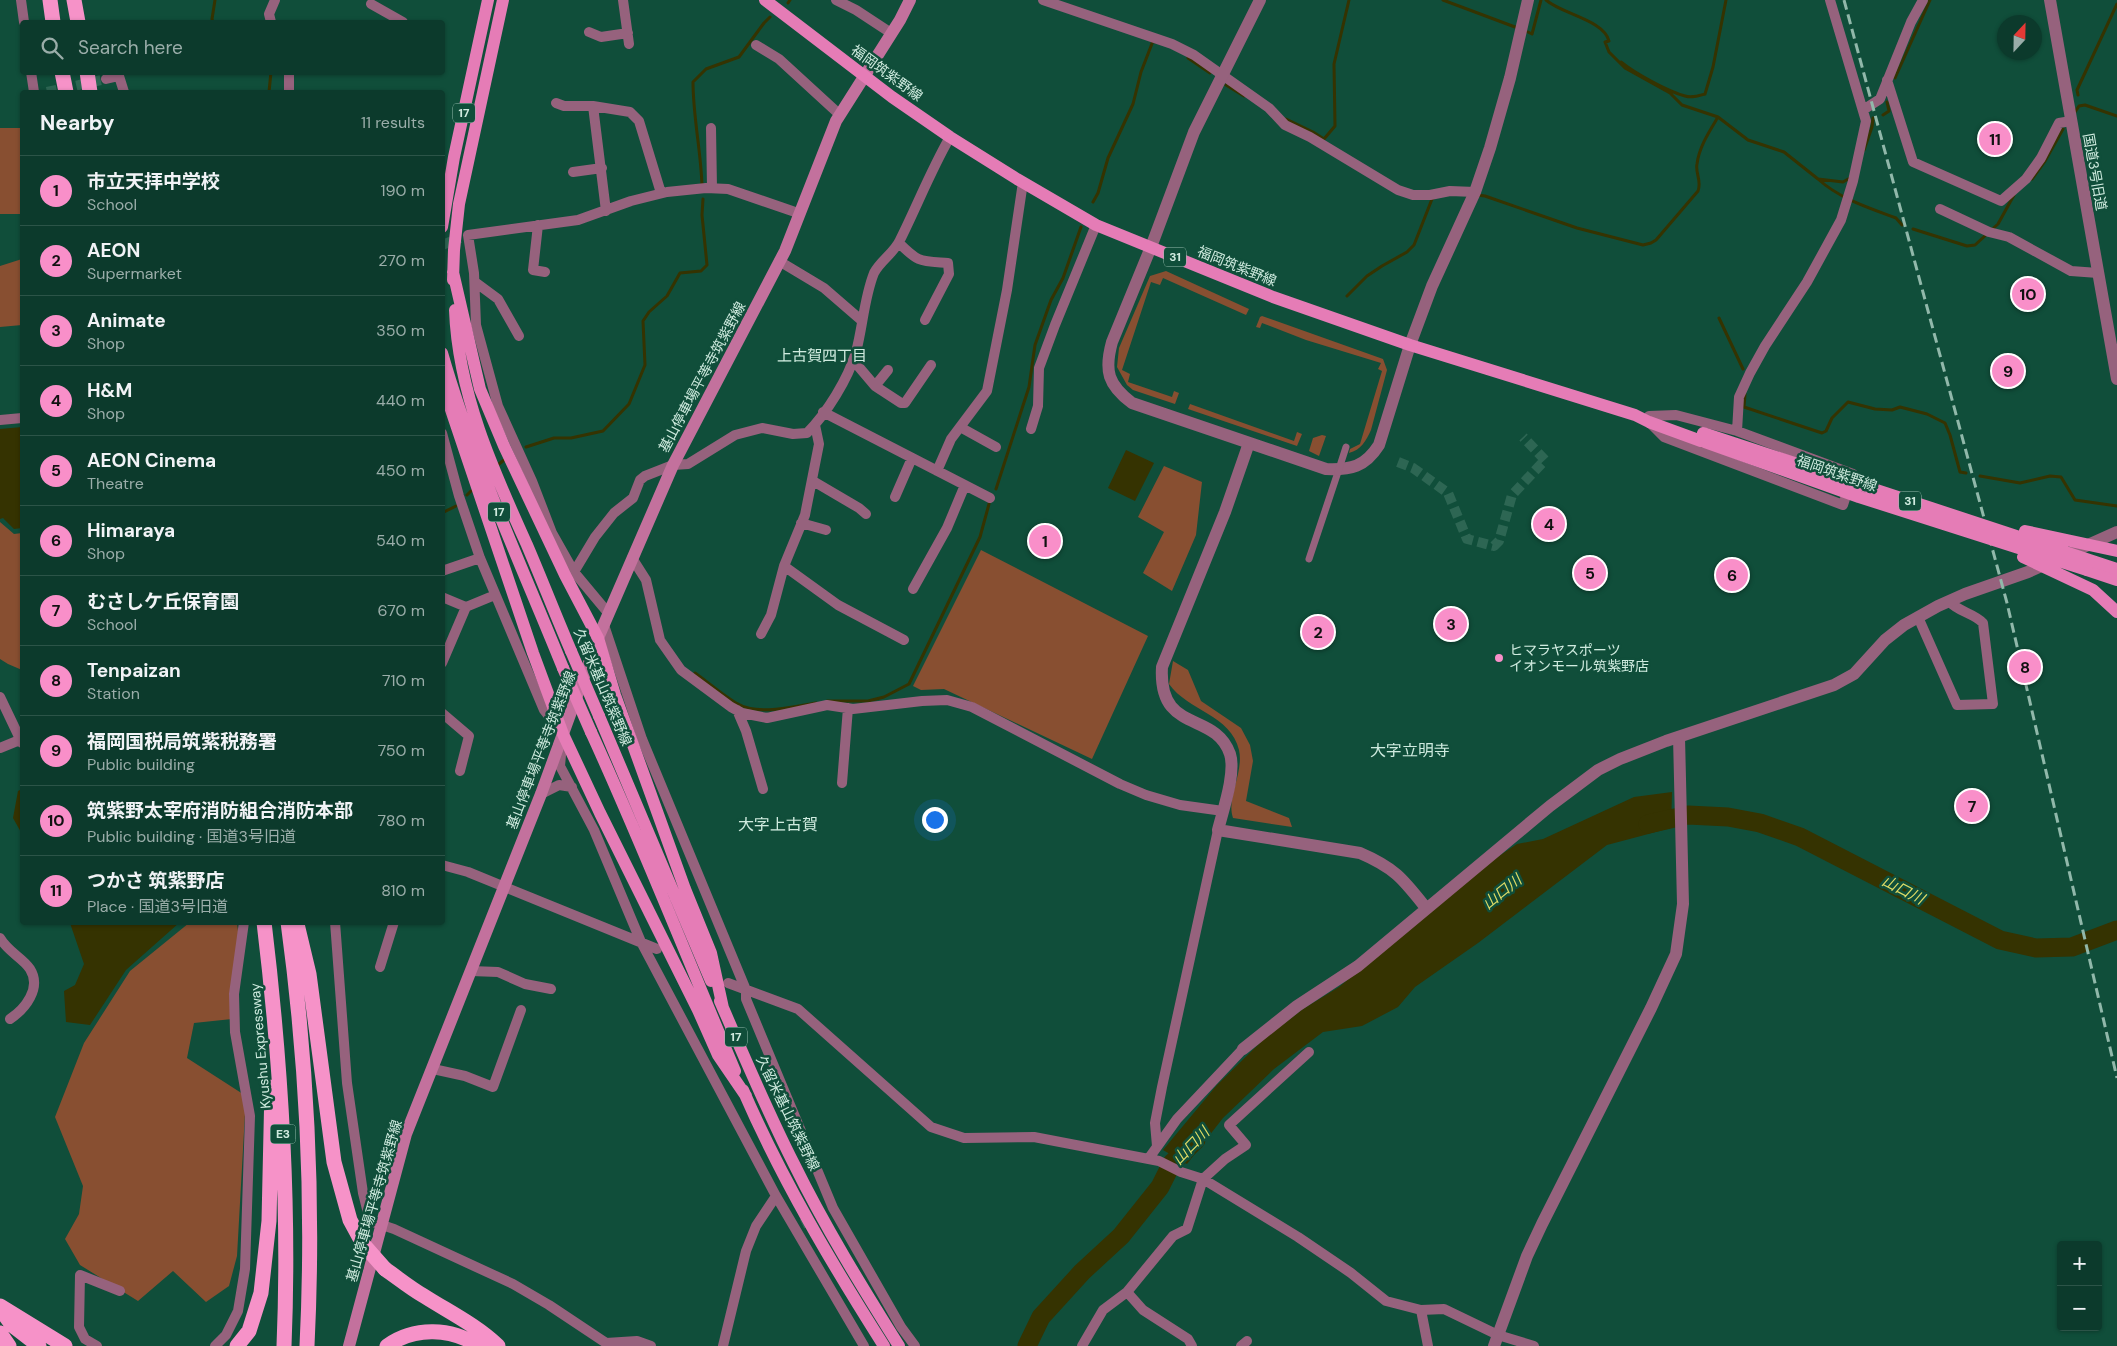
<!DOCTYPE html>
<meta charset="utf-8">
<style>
:root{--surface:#0c3a2c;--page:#154134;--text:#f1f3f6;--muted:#9aada9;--line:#2c5448;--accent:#f98fc9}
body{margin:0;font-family:"DM Sans","Noto Sans JP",sans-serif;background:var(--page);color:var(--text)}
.controls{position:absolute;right:15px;bottom:15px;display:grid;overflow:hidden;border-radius:5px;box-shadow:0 1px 4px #0004}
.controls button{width:45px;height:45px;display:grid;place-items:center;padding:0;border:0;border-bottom:1px solid var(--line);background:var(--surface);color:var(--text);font:25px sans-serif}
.compass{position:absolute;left:1997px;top:15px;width:45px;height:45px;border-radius:50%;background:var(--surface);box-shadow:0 1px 4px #0004;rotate:22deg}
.you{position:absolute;left:934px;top:819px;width:18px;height:18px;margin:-12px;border:4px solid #fff;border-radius:50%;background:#1a73e8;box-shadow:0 0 0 8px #1a73e833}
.badge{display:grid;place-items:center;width:32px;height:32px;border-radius:50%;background:var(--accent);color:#111;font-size:16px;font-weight:700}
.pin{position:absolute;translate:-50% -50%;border:2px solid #fff;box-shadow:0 1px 5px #0006}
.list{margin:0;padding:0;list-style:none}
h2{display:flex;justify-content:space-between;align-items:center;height:65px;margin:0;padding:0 20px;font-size:21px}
h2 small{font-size:16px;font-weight:400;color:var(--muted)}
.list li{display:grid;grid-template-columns:32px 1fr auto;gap:15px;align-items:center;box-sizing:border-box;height:70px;padding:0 20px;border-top:1px solid var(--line)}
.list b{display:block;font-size:19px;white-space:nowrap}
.list p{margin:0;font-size:16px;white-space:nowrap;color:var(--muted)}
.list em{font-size:16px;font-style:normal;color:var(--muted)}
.icon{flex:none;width:28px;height:28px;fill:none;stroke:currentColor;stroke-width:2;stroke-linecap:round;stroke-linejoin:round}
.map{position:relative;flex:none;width:2117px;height:1346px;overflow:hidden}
.search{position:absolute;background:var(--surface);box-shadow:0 1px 4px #0004;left:20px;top:20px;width:425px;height:55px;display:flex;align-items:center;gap:12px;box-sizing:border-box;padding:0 18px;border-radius:5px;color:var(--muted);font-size:19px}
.panel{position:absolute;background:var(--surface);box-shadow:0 1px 4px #0004;left:20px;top:90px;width:425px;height:835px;border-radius:5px}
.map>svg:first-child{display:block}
.green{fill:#884f31}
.water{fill:#353301}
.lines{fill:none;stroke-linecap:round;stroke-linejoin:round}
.stream{stroke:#353301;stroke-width:3}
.river{stroke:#353301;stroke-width:19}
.minor-tunnel{stroke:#2d6653;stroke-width:10;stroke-dasharray:10 5;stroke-linecap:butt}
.pedestrian{stroke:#96627d;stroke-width:7}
.minor{stroke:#96627d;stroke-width:10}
.tertiary{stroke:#96627d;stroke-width:12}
.secondary{stroke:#c3719d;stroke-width:12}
.primary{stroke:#e57cb6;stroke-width:12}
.motorway{stroke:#f692c8;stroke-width:15}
.rail{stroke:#91b8aa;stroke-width:3;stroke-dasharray:10 5;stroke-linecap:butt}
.pedestrian-bridge{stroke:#96627d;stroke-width:7}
.primary-bridge{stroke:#e57cb6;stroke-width:12}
.motorway-bridge{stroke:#f692c8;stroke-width:15}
.poi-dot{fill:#f98fc9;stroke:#104e3a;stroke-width:2}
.labels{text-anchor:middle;stroke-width:5;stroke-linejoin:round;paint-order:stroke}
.shield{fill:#104e3a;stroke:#96bcae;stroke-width:1}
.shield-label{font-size:12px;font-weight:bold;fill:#cfebdf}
.street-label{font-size:14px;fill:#cfebdf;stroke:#104e3a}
.poi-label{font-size:14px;fill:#cfebdf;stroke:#104e3a;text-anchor:start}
.neighbourhood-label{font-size:15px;fill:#cfebdf;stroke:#104e3a}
.water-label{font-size:15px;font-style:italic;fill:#e0dc66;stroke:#104e3a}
.quarter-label{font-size:16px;fill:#cfebdf;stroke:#104e3a}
</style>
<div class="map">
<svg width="2117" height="1346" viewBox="0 0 2117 1346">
<rect width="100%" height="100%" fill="#104e3a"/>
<path class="green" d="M 0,128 L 22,128 L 22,214 L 0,214 Z
M 22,259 L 22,325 L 0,327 L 0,266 Z
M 1166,271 L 1249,309 L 1246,315 L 1163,278 L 1160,285 L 1151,282 L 1122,370 L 1130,374 L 1128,382 L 1172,397 L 1174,391 L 1179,393 L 1175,404 L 1133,390 L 1127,385 L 1117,367 L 1119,348 L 1150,276 Z
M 1262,316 L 1383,359 L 1387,370 L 1371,430 C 1366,441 1361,450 1349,453 L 1350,449 L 1360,444 L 1382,371 L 1378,369 L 1381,363 L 1306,340 L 1262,323 L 1260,328 L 1256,327 L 1260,317 Z
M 1190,404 L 1294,441 L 1297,432 L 1302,434 L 1297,446 L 1188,409 Z
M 1322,435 L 1326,436 L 1319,456 L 1309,451 L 1313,438 Z
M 1164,466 L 1202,482 L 1196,535 L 1172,591 L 1143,573 L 1164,532 L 1138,517 Z
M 0,522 L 14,534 L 22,533 L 22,670 L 8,664 L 0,659 Z
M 981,550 L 1148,636 L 1092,759 L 944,689 L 921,690 L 913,686 Z
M 1173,661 L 1188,670 L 1201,701 L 1241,728 L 1250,745 L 1253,761 L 1246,801 L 1289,818 L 1292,827 L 1233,818 C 1226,798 1244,773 1239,750 C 1231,715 1188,711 1169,684 Z
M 189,923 L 237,923 L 239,939 L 232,1019 L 194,1023 L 187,1058 L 246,1096 L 237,1256 L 229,1286 L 206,1302 L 173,1271 L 138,1301 L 80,1265 L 65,1239 L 79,1214 L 83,1186 L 55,1117 L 84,1043 L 130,971 Z"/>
<path class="water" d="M 22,427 L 22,528 L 14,529 L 3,518 L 0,519 L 0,429 Z
M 1126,450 L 1154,463 L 1135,501 L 1108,488 Z
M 22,789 L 22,834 L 13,818 L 18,791 Z
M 1672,792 L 1671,828 L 1607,845 L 1478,943 L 1415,987 L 1398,1007 L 1362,1026 L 1323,1032 L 1274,1069 L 1223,1118 L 1187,1164 L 1163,1150 L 1217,1085 L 1263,1040 L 1303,1009 L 1339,987 L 1481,868 L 1517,844 L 1543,839 L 1634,797 Z
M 70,923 L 70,922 L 179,923 L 126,970 L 90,1025 L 66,1022 L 64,991 L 75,985 L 84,964 Z"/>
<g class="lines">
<path class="stream" d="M 1443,0 L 1515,27
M 1546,0 C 1562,14 1604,20 1609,41 L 1605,42 L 1609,52 L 1625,68 L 1670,93 L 1682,105 L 1718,117 L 1748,140 L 1784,152 L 1818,179 L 1843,182 L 1850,178
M 788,3 L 790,0
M 213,22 L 212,19 L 215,0
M 1528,32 L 1532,34 L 1541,0
M 1188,58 L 1210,73
M 1621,62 C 1634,73 1669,92 1685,96 C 1692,98 1698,96 1705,94 L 1713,67 L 1726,0
M 1895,78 L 1930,0
M 1226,85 L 1244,96
M 269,92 L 271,72
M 2078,95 L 2077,90 L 2117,4
M 2075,112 L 2079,106 L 2085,105 L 2117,116
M 1883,115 L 1889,111 L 1887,102
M 1286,119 L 1313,132 L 1324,139 L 1335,126 L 1334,64 L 1349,0
M 1864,150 L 1872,127 L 1873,118
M 1818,179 C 1840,199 1869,208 1896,218 L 1902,225
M 2032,179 L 2045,161 L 2063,129
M 702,186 C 701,151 693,117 693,82 L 706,69 L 739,57 L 764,23 L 770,17
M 1477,195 L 1485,196 L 1577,228 L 1643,245 L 1651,243 L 1656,240 L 1698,191 C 1702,181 1695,173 1697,164 C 1699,147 1709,132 1718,117
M 1093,202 L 1098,193 L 1108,158 L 1133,104 L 1141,72 L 1153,41 L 1155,42
M 1913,229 L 1967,246 L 1975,245 L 1998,224 L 2014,195
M 1347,296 L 1367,276 L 1382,266 L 1407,252 L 1414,245 L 1432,199 L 1434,198
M 1719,318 L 1743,369
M 1745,394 L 1744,407 L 1822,433 L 1826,431 L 1832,418 L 1848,402 L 1875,409 L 1892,410 L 1900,407 L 1927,414 L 1945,423 L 1950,435 L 1960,472 L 1966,473
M 526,447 L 554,438 L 571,438 L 603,431 L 629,404 L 645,365 L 643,321 L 649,312 L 667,296 L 680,273 L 701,271 L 707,265 L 702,215 L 703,199
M 499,464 L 504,460
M 1980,476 L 2020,483 L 2050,476 L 2061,477 L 2075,500 L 2117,506
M 996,489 L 1029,387 L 1035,345 L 1051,300 L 1063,278 L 1081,227
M 467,495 L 471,491
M 442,513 L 456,506
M 695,673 C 709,683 722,695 736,703 C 757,716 792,707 816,703
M 827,701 L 868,701 L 884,697 L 909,684 L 980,537 L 989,504"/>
<path class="river" d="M 1648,824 L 1688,815 L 1728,817 L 1760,823 L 1800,837 L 2000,940 L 2036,948 L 2072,947 L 2117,930
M 1027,1346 L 1041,1317 L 1082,1272 L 1121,1236 L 1160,1187 L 1172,1163 L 1196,1140"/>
<path class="minor-tunnel" d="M 47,92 L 106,79
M 442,245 L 460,238
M 1398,462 L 1413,468 L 1448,493 L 1467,539 L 1494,546 L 1499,541 L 1512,495 L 1545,460 L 1523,437
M 802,1224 L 828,1211"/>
<path class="pedestrian" d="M 1309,559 L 1338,472"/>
<path class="minor" d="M 21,0 L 24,22
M 623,0 L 629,44
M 836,0 L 856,10 L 891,33
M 1043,0 L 1172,44 L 1194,55 L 1269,108 L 1285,125 L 1310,137 L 1398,190 L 1413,195 L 1430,195 L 1450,191 L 1475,192
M 371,4 L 403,22
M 271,22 L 269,14 L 275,0
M 589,32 L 601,37 L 628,33
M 756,45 L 779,59 L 839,114
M 31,72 L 34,92
M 289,72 L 289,92
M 106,79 L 119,76 L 124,92
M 1887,80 L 1913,162 L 2001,201 L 2026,179 L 2041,158 L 2059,123 L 2071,121
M 556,103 L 564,106 L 593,106 L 606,211
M 593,106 L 630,112 L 639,121 L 661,193
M 1863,110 L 1880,99 L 1911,22 L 1923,0
M 711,128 L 712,188
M 573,172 L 602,168
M 1940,209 L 1989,232 L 2009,237 L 2071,271 L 2098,273
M 538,225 L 533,270 L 545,272
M 899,243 C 919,263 920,261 948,263 L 949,274 L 925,320
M 779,261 L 824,288 L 861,320
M 475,282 L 498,299 L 519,336
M 853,360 L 875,386 L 888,370
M 875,386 L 901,403 L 905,403 L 931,365
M 823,412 L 990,498
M 1649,416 L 1676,415 L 1737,431 L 1853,474 L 1843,505 L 1664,437 L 1650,423
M 0,420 L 22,418
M 960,427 L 996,447
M 1031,429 L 1038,406 L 1039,368 L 1055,325 L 1096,225
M 1737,431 L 1739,397 L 1750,373 L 1765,346 L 1807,282 L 1841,220 L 1853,181 L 1866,121 L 1830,0
M 442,433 L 459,496 L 480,558 L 544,710 L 558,728
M 937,471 L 951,439 L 987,391 L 1007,290 L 1023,182
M 813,481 L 859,508 L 866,514
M 895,497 L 912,458
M 801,523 L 826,530
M 632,558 L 646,580 L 660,640 L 681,670 L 731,707 L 742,713 L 767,718 L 827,705 L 853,709 L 922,701 L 947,700 L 972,707 L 1120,784 L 1146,795 L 1180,805 L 1223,811
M 784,566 L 838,605 L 904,640
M 442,571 L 480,558
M 574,572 L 595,537 L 614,513 L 633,498 L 640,480 L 645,476 L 673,465 L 688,464 L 735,435 L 762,428 L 793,434 L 807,433 C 827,413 848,379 856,352 C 863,326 864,298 874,273 C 880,261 894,253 900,240 C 917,206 931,170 950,137
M 913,589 L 947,528 L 965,485
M 442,597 L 466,607
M 609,614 L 574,572 L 552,533 L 532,481 L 498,406 L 476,325 L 474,273 L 468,235 L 578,220 L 631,201 L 667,192 L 706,188 L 728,189 L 798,213
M 1918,617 L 1957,705 L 1993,704 L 1983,623 C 1974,613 1958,612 1949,601
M 604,625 L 642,739 L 746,990 L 746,999 L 833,1208 L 901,1327 L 915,1346
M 761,634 L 771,615 L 784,566 L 805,515 L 819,444 L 815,425
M 442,663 L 466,607 L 495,595
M 0,697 L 22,743
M 737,710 L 746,731 L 763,789
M 442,713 L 469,736 L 460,771
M 562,744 L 560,766 L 594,830 L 641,942 L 776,1196 L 864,1346
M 0,748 L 22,739
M 842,783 L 848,708
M 541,794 L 559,785 L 572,787
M 442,865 L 468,872 L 657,949
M 335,922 L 347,1083 L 363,1193 L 370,1221 L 394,1229 L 513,1284 L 549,1305 L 606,1343 L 637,1341 L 651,1346
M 0,938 C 8,952 23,958 30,969 C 42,988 25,1009 10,1019
M 380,967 L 394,922
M 471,971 L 498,972 L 525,984 L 551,989
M 728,983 L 798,1009 L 931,1127 L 964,1138 L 1034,1137 L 1159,1161 L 1181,1172 L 1203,1179 L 1298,1237 L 1351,1273 L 1386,1301 L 1421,1310 L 1444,1309 L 1498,1335 L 1534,1346
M 433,1069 L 465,1076 L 493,1087 L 521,1010
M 1157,1146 L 1155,1123 L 1162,1087 L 1218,830
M 1149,1158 L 1177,1119 L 1243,1049
M 1127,1292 L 1143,1310 L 1188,1339 L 1192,1346
M 1421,1310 L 1428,1346
M 97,1346 L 85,1339 L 79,1327 L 80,1275 L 120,1291
M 215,1346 L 226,1335 L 238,1311 L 245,1269 L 250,1116 L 235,1032 L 234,994 L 244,922
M 723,1346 L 746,1251 L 756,1226 L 776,1196
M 1082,1346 L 1103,1310 L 1127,1292 L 1173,1236 L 1187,1229 L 1203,1179 L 1225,1159 L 1246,1145 L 1229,1125 L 1309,1052
M 1241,1346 L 1247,1341"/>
<path class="tertiary" d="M 1260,0 L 1194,132 L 1151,247 L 1112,342 C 1104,371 1108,385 1132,403 L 1326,469 C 1351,470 1365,467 1379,445 L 1410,345 L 1432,286 L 1475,192 L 1490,148 L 1510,78 L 1528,0
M 2050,0 L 2117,379
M 1249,443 L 1225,512 L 1162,667 C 1158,735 1215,710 1230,754 C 1236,773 1223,810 1218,830 L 1360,853 C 1395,868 1403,879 1426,908
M 1243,1049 L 1297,1006 L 1358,966 L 1550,806 L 1598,770 L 1620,759 L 1666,741 L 1834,685 L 1854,674 L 1885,640 L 1904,625 L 1938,606 L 1965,594 L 2028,572 L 2117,532
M 1494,1346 L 1527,1256 L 1542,1224 L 1651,1008 L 1676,954 L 1683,904 L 1679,737"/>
<path class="secondary" d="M 349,1346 L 406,1134 L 541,794 L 598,638 L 673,465 L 785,251 L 836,121 L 900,20 L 910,0"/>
<path class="primary" d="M 765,0 L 892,97 L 950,137 L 1017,179 L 1096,225 L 1273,297 L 1410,345 L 1635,415 L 1649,422 L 1701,441
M 442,227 L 454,157 L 488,0
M 453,272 L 480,389 L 504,446 L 565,575 L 598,638 L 615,695 L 685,889 L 711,953 L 723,1008
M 453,280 L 454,250 L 459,204 L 503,0
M 455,310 C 458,393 493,470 527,545 C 542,580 556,616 571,651
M 442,353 C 473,461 521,564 563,668
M 442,383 L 533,653 L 563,734 L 600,813 L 698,1010 L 718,1055 L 746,1096
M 2087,570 L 2117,580
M 599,716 L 711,981
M 591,732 C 642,843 687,958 735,1071
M 720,1001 C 744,1056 767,1111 794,1164 C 825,1227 862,1287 899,1346
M 743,1090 C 782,1180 832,1264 884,1346"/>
<path class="motorway" d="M 50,0 L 53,22
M 74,0 L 78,22
M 62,72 L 66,92
M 87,72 L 90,92
M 264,922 C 281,1063 290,1204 284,1346
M 288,922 C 307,1062 314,1205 307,1346
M 297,924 L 309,974 L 334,1162 L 350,1220 L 363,1244
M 385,1269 C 398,1278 410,1288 424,1296 C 449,1312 476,1325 498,1346
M 0,1306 L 65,1346
M 1,1310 L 12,1325 L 39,1346
M 0,1333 L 9,1346
M 237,1346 L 249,1331 L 261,1293 L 269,1221 L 272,1087
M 387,1346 C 415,1326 451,1328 479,1346"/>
<path class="rail" d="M 1844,0 L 2007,603 L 2117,1078"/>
<path class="pedestrian-bridge" d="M 1338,472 L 1346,447"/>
<path class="primary-bridge" d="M 1703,433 L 2117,569
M 1705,442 L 1859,497 L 2087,570
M 2025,531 L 2117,551
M 2023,557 L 2093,590 L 2117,612
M 571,651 L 599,716
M 563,668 L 591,732"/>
<path class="motorway-bridge" d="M 363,1244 L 385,1269"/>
</g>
<circle class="poi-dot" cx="1499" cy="658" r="5"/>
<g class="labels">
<g class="shield">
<rect x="453" y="103.5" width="22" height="19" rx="4"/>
<rect x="1164" y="247.5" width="22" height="19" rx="4"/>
<rect x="1899" y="491.5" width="22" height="19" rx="4"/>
<rect x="488" y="502.5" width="22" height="19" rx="4"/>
<rect x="725" y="1027.5" width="22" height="19" rx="4"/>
<rect x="270.5" y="1124.5" width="25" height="19" rx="4"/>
</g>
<g class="shield-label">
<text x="464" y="117">17</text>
<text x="1175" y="261">31</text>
<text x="1910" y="505">31</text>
<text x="499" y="516">17</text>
<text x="736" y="1041">17</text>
<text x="283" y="1138">E3</text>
</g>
<g class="street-label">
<text transform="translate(887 73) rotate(36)" y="5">福岡筑紫野線</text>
<text transform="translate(2095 172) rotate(80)" y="5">国道3号旧道</text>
<text transform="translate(1237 266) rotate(22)" y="5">福岡筑紫野線</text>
<text transform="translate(702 377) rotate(-62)" y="5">基山停車場平等寺筑紫野線</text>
<text transform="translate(1837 473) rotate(19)" y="5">福岡筑紫野線</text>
<text transform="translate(603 687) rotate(67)" y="5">久留米基山筑紫野線</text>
<text transform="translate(541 750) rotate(-69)" y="5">基山停車場平等寺筑紫野線</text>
<text transform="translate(260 1046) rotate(-95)" y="5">Kyushu Expressway</text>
<text transform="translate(788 1113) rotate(64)" y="5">久留米基山筑紫野線</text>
<text transform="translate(374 1201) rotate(-74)" y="5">基山停車場平等寺筑紫野線</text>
</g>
<g class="poi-label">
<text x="1509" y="655">ヒマラヤスポーツ<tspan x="1509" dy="16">イオンモール筑紫野店</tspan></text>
</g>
<g class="neighbourhood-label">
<text x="822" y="361">上古賀四丁目</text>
</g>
<g class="water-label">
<text transform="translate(1903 890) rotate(27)" y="5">山口川</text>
<text transform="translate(1502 892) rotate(-39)" y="5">山口川</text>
<text transform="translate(1191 1146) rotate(-46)" y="5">山口川</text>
</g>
<g class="quarter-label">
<text x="1410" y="756">大字立明寺</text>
<text x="778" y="830">大字上古賀</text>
</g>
</g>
</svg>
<div class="controls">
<button>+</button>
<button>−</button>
</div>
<svg class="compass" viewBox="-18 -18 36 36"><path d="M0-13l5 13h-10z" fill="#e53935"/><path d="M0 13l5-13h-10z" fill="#9aada9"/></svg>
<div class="you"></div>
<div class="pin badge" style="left:1045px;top:541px">1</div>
<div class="pin badge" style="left:1318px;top:632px">2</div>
<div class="pin badge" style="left:1451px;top:624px">3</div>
<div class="pin badge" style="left:1549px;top:524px">4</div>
<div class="pin badge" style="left:1590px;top:573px">5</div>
<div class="pin badge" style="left:1732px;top:575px">6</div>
<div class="pin badge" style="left:1972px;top:806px">7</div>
<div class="pin badge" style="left:2025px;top:667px">8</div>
<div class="pin badge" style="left:2008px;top:371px">9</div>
<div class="pin badge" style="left:2028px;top:294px">10</div>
<div class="pin badge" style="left:1995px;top:139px">11</div>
<div class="search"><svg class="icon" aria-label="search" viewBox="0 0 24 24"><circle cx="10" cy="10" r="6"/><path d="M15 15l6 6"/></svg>Search here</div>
<section class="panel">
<h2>Nearby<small>11 results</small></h2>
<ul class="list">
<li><span class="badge">1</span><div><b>市立天拝中学校</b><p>School</p></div><em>190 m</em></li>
<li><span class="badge">2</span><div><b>AEON</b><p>Supermarket</p></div><em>270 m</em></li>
<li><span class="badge">3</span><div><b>Animate</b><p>Shop</p></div><em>350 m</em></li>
<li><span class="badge">4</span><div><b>H&amp;M</b><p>Shop</p></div><em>440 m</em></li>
<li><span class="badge">5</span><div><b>AEON Cinema</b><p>Theatre</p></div><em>450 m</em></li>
<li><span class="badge">6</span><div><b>Himaraya</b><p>Shop</p></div><em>540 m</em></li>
<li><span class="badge">7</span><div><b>むさしケ丘保育園</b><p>School</p></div><em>670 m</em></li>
<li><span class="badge">8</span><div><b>Tenpaizan</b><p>Station</p></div><em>710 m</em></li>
<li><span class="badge">9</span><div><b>福岡国税局筑紫税務署</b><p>Public building</p></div><em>750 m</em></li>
<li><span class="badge">10</span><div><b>筑紫野太宰府消防組合消防本部</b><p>Public building · 国道3号旧道</p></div><em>780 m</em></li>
<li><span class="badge">11</span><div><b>つかさ 筑紫野店</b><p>Place · 国道3号旧道</p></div><em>810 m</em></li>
</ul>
</section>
</div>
